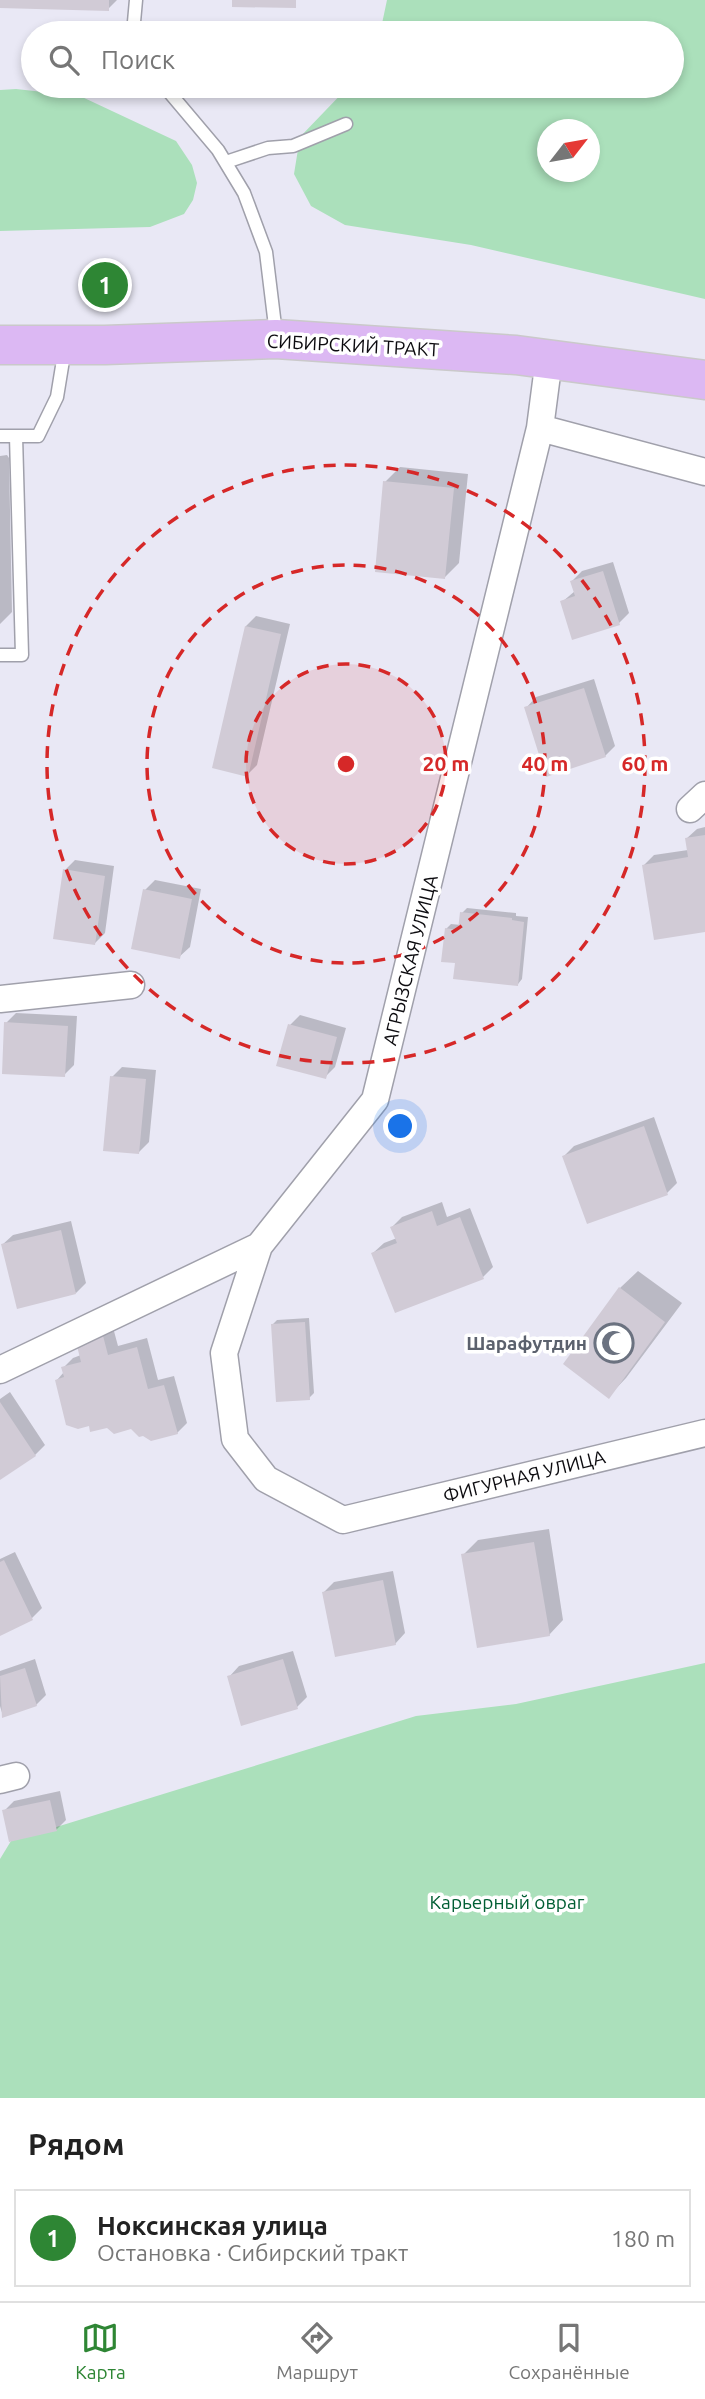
<!DOCTYPE html>
<html lang="ru">
<meta charset="utf-8">
<style>
:root{--surface:#fff;--page:#f6f6f6;--text:#222;--muted:#767676;--line:#e0e0e0;--accent:#2e8634}
body{margin:0;font-family:Ubuntu,sans-serif;background:var(--page);color:var(--text)}
.compass{position:absolute;left:537px;top:119px;width:63px;height:63px;border-radius:50%;background:var(--surface);box-shadow:0 4px 10px #0003;rotate:59deg}
.you{position:absolute;left:401px;top:1127px;width:24px;height:24px;margin:-18px;border:5px solid #fff;border-radius:50%;background:#1a73e8;box-shadow:0 0 0 10px #1a73e833}
.badge{display:grid;place-items:center;width:46px;height:46px;border-radius:50%;background:var(--accent);color:#fff;font-size:23px;font-weight:700}
.pin{position:absolute;translate:-50% -50%;border:4px solid #fff;box-shadow:0 2px 7px #0006}
.list{margin:0;padding:0;list-style:none}
h2{display:flex;justify-content:space-between;align-items:center;height:91px;margin:0;padding:0 28px;font-size:30px}
h2 small{font-size:23px;font-weight:400;color:var(--muted)}
.list li{display:grid;grid-template-columns:46px 1fr auto;gap:21px;align-items:center;box-sizing:border-box;height:98px;margin:0 14px 14px;padding:0 14px;border:2px solid var(--line);border-radius:0px}
.list b{display:block;font-size:26px;white-space:nowrap}
.list p{margin:0;font-size:23px;white-space:nowrap;color:var(--muted)}
.list em{font-size:23px;font-style:normal;color:var(--muted)}
.icon{flex:none;width:38px;height:38px;fill:none;stroke:currentColor;stroke-width:2;stroke-linecap:round;stroke-linejoin:round}
.map{position:relative;flex:none;width:705px;height:2098px;overflow:hidden}
.search{position:absolute;background:var(--surface);box-shadow:0 4px 10px #0003;left:21px;right:21px;top:21px;height:77px;display:flex;align-items:center;gap:18px;box-sizing:border-box;padding:0 24px;border-radius:38px;color:var(--muted);font-size:26px}
.sheet{height:203px;background:var(--surface)}
nav{display:flex;justify-content:space-around;align-items:center;box-sizing:border-box;height:98px;border-top:2px solid var(--line);background:var(--surface);font-size:19px;color:var(--muted)}
nav a{display:grid;justify-items:center;gap:4px}
nav .on{color:var(--accent)}
.map>svg:first-child{display:block}
.green{fill:#abe0bb;fill-rule:evenodd}
.shadow{fill:#0003}
.building{fill:#d1cbd6}
.lines{fill:none;stroke-linecap:round;stroke-linejoin:round}
.lane-casing{stroke:#a0a0ab;stroke-width:15}
.street-casing{stroke:#a0a0ab;stroke-width:29}
.primary-casing{stroke:#cac9ca;stroke-width:41}
.lane{stroke:#fff;stroke-width:12}
.street{stroke:#fff;stroke-width:26}
.primary{stroke:#dcb8f3;stroke-width:38}
.ring{fill:none;stroke:#d62828;stroke-width:3.5;stroke-dasharray:12 9}
.labels{text-anchor:middle;stroke-width:7;stroke-linejoin:round;paint-order:stroke}
.street-label{font-size:19px;fill:#0c0b0f;stroke:#fff}
.worship-label{font-size:19px;font-weight:bold;fill:#5b616d;stroke:#fff;text-anchor:end}
.park-label{font-size:19px;fill:#005e33;stroke:#fff}
.centre{fill:#d62828;stroke:#fff;stroke-width:3.5}
.ring-label{font-size:21px;text-anchor:middle;font-weight:bold;fill:#d62828;stroke:#fff;stroke-width:7;stroke-linejoin:round;paint-order:stroke}
</style>
<div class="map">
<svg width="705" height="2098" viewBox="0 0 705 2098">
<rect width="100%" height="100%" fill="#e9e8f5"/>
<path class="green" d="M 387,0 L 705,0 L 705,299 L 471,245 L 345,225 L 311,206 L 294,174 L 300,137 L 349,86 L 672,86 L 672,33 L 380,33 ZM 548,130 L 590,130 L 590,172 L 548,172 Z
M 16,89 L 80,96 L 176,141 L 192,165 L 197,183 L 193,200 L 184,214 L 150,227 L 0,231 L 0,90 Z
M 705,1663 L 705,2098 L 0,2098 L 0,1859 L 11,1841 L 416,1716 L 516,1704 Z"/>
<path class="shadow" d="M 0,0 L 117,0 L 108,9 L 0,6 Z
M 7,455 L 9,458 L 12,612 L 0,624 L 0,456 Z
M 400,467 L 468,474 L 459,563 L 445,577 L 385,482 Z
M 613,562 L 629,613 L 619,623 L 562,602 L 575,591 L 572,581 L 582,571 Z
M 256,616 L 290,624 L 257,765 L 247,775 L 246,626 Z
M 594,679 L 615,746 L 605,756 L 526,708 L 536,697 Z
M 705,827 L 705,930 L 644,865 L 654,855 L 688,850 L 686,839 L 697,829 Z
M 75,860 L 114,866 L 105,933 L 95,943 L 65,870 Z
M 155,880 L 201,889 L 190,947 L 179,957 L 145,890 Z
M 467,908 L 516,913 L 516,916 L 528,917 L 522,979 L 518,984 L 457,961 L 446,929 L 451,924 L 461,925 L 462,913 Z
M 16,1013 L 77,1016 L 74,1065 L 64,1075 L 6,1023 Z
M 300,1015 L 346,1028 L 335,1067 L 325,1077 L 290,1025 Z
M 122,1067 L 156,1070 L 149,1142 L 139,1152 L 112,1077 Z
M 654,1117 L 677,1183 L 667,1193 L 564,1156 L 574,1146 Z
M 442,1202 L 447,1217 L 470,1208 L 493,1267 L 483,1277 L 373,1253 L 384,1243 L 397,1238 L 392,1227 L 402,1217 Z
M 71,1221 L 86,1283 L 76,1293 L 2,1245 L 13,1235 Z
M 638,1271 L 682,1303 L 626,1378 L 609,1396 L 620,1288 Z
M 309,1318 L 314,1393 L 309,1398 L 272,1325 L 277,1320 Z
M 111,1320 L 118,1346 L 147,1338 L 158,1380 L 174,1376 L 187,1423 L 177,1433 L 90,1424 L 57,1380 L 64,1372 L 63,1368 L 73,1358 L 81,1355 Z
M 10,1392 L 45,1445 L 35,1455 L 0,1478 L 0,1399 Z
M 549,1529 L 563,1620 L 549,1635 L 463,1555 L 478,1540 Z
M 15,1552 L 42,1608 L 32,1618 L 0,1634 L 0,1559 Z
M 393,1571 L 405,1633 L 395,1644 L 324,1592 L 334,1582 Z
M 293,1651 L 307,1697 L 297,1707 L 229,1677 L 239,1666 Z
M 35,1659 L 46,1695 L 36,1705 L 3,1716 L 0,1706 L 0,1671 Z
M 60,1791 L 66,1820 L 56,1830 L 4,1811 L 14,1801 Z"/>
<path class="building" d="M 0,0 L 109,0 L 109,11 L 0,8 Z
M 232,0 L 296,0 L 296,8 L 232,7 Z
M 383,481 L 454,488 L 445,579 L 375,572 Z
M 603,571 L 620,625 L 572,640 L 560,601 L 575,596 L 570,581 Z
M 245,626 L 281,634 L 248,777 L 212,768 Z
M 584,688 L 606,757 L 546,777 L 524,707 Z
M 705,835 L 705,932 L 654,940 L 642,865 L 688,857 L 685,838 Z
M 63,869 L 105,876 L 95,945 L 53,939 Z
M 143,889 L 192,899 L 180,959 L 131,949 Z
M 460,912 L 512,918 L 512,920 L 524,922 L 518,986 L 453,979 L 455,963 L 441,962 L 445,928 L 458,930 Z
M 4,1022 L 68,1026 L 65,1077 L 2,1074 Z
M 288,1024 L 337,1037 L 326,1079 L 276,1066 Z
M 110,1076 L 146,1079 L 139,1154 L 103,1151 Z
M 644,1126 L 668,1195 L 587,1224 L 562,1156 Z
M 432,1211 L 437,1226 L 460,1217 L 484,1279 L 395,1313 L 371,1253 L 397,1243 L 390,1227 Z
M 61,1230 L 76,1294 L 17,1309 L 1,1244 Z
M 619,1287 L 665,1322 L 609,1399 L 563,1364 Z
M 305,1322 L 310,1400 L 276,1402 L 271,1324 Z
M 101,1328 L 108,1355 L 137,1347 L 148,1389 L 164,1385 L 178,1434 L 151,1441 L 143,1436 L 139,1437 L 131,1429 L 114,1434 L 107,1428 L 90,1432 L 89,1426 L 78,1429 L 66,1425 L 55,1380 L 64,1377 L 61,1367 L 81,1362 L 75,1338 Z
M 0,1402 L 36,1456 L 0,1480 Z
M 534,1542 L 550,1636 L 477,1648 L 461,1554 Z
M 4,1560 L 33,1620 L 0,1636 L 0,1562 Z
M 383,1580 L 396,1645 L 335,1657 L 322,1592 Z
M 283,1659 L 298,1709 L 241,1726 L 227,1676 Z
M 25,1668 L 37,1706 L 2,1718 L 0,1676 Z
M 50,1800 L 57,1831 L 9,1842 L 2,1810 Z"/>
<g class="lines">
<g class="lane-casing">
<path id="lane" d="M 136,0 L 134,22 L 138,33
M 164,86 L 218,150 L 244,193 L 266,252 L 276,334
M 226,162 L 268,148 L 293,146 L 346,124
M 0,436 L 38,436 L 57,397 L 65,348
M 0,655 L 22,655 L 16,436"/>
</g>
<g class="street-casing">
<path id="street" d="M 540,428 L 705,472
M 690,809 L 705,795
M 0,999 L 131,985
M 259,1246 L 224,1353 L 235,1439 L 266,1479 L 343,1520 L 705,1433
M 0,1370 L 259,1246 L 375,1100 L 540,428 L 549,359
M 0,1780 L 16,1776"/>
</g>
<g class="primary-casing">
<path id="primary" d="M 0,345 L 105,345 L 276,339 L 516,355 L 705,380"/>
</g>
<use href="#lane" class="lane"/>
<use href="#street" class="street"/>
<use href="#primary" class="primary"/>
</g>
<circle cx="346" cy="764" r="100" fill="#d62828" fill-opacity=".12"/>
<g class="ring">
<circle cx="346" cy="764" r="100"/>
<circle cx="346" cy="764" r="199"/>
<circle cx="346" cy="764" r="299"/>
</g>
<defs>
<g id="mosque-ring" transform="scale(2.0125)"><circle r="9.5" fill="#fff" stroke="#6b7280" stroke-width="1.5"/><path d="M3.5-4.9A6 6 0 1 0 3.5 4.9A5 5 0 1 1 3.5-4.9Z" fill="#6b7280"/></g>
</defs>
<g fill-rule="evenodd">
<use href="#mosque-ring" x="614" y="1343"/>
</g>
<g class="labels">
<g class="street-label">
<text transform="translate(353 345) rotate(3)" y="7">СИБИРСКИЙ ТРАКТ</text>
<text transform="translate(410 960) rotate(-76)" y="7">АГРЫЗСКАЯ УЛИЦА</text>
<text transform="translate(524 1476) rotate(-14)" y="7">ФИГУРНАЯ УЛИЦА</text>
</g>
<g class="worship-label">
<text x="587" y="1350">Шарафутдин</text>
</g>
<g class="park-label">
<text x="507" y="1909">Карьерный овраг</text>
</g>
</g>
<circle cx="346" cy="764" r="10" class="centre"/>
<g class="ring-label">
<text x="446" y="771">20 m</text>
<text x="545" y="771">40 m</text>
<text x="645" y="771">60 m</text>
</g>
</svg>
<svg class="compass" viewBox="-18 -18 36 36"><path d="M0-13l5 13h-10z" fill="#e53935"/><path d="M0 13l5-13h-10z" fill="#767676"/></svg>
<div class="you"></div>
<div class="pin badge" style="left:105px;top:285px">1</div>
<div class="search"><svg class="icon" aria-label="search" viewBox="0 0 24 24"><circle cx="10" cy="10" r="6"/><path d="M15 15l6 6"/></svg>Поиск</div>
</div>
<section class="sheet">
<h2>Рядом<small></small></h2>
<ul class="list">
<li><span class="badge">1</span><div><b>Ноксинская улица</b><p>Остановка · Сибирский тракт</p></div><em>180 m</em></li>
</ul>
</section>
<nav>
<a class="on"><svg class="icon" aria-label="map" viewBox="0 0 24 24"><path d="M3 6l6-2 6 2 6-2v14l-6 2-6-2-6 2zM9 4v14M15 6v14"/></svg>Карта</a>
<a><svg class="icon" aria-label="directions" viewBox="0 0 24 24"><path d="M12 3l9 9-9 9-9-9zM9 14v-3h6M13 9l2 2-2 2"/></svg>Маршрут</a>
<a><svg class="icon" aria-label="saved" viewBox="0 0 24 24"><path d="M7 4h10v16l-5-4-5 4z"/></svg>Сохранённые</a>
</nav>
